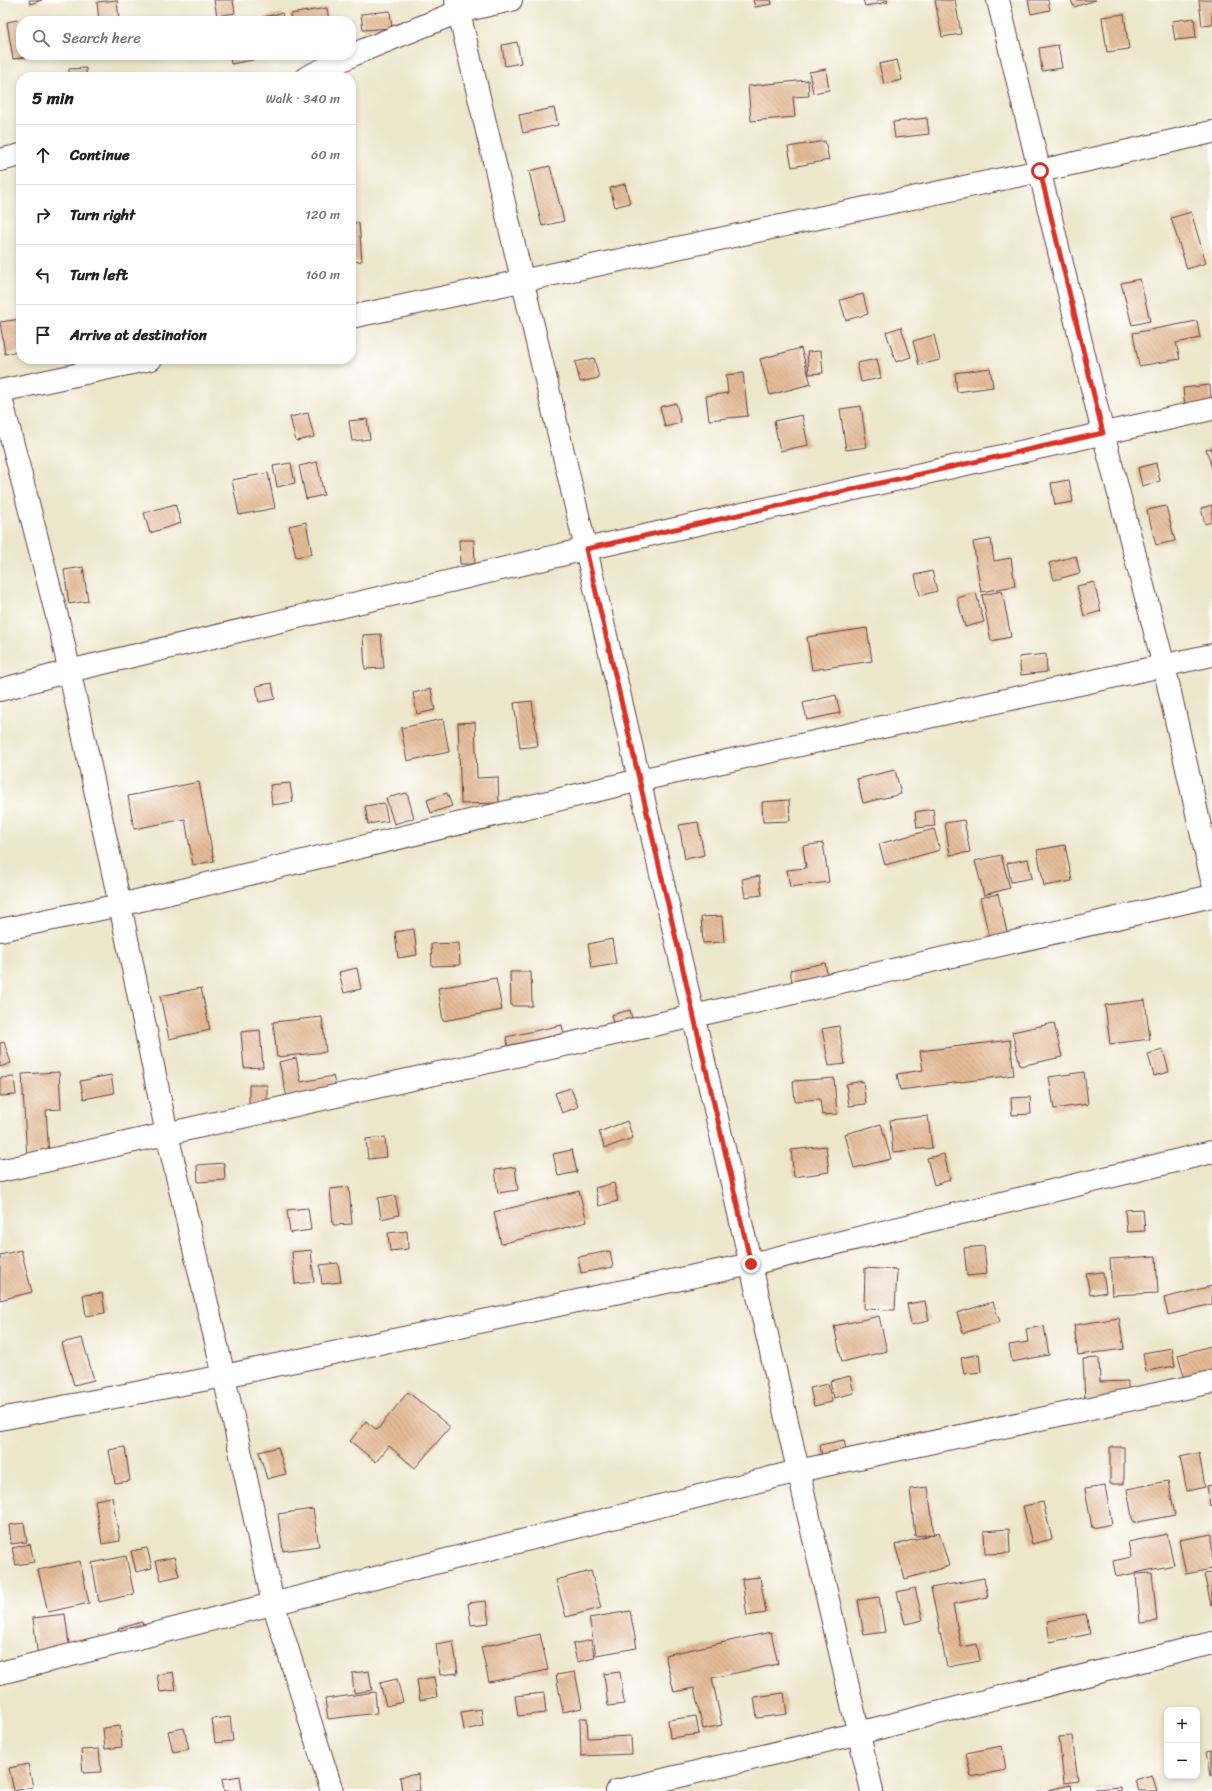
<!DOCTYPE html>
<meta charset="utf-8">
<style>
:root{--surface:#fff;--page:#f6f6f6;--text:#222;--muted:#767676;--line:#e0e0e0}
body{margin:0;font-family:Sriracha,sans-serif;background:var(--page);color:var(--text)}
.controls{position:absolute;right:12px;bottom:12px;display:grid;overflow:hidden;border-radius:8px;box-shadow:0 2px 6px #0003}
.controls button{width:36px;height:36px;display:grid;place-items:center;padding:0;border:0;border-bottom:1px solid var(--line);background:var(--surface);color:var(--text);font:20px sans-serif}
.stop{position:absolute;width:12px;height:12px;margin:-9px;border:3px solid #d93025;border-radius:50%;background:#fff}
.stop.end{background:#d93025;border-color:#fff;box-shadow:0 1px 4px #0008}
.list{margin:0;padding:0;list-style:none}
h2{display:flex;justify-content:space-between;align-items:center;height:52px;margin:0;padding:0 16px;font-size:17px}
h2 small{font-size:13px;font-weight:400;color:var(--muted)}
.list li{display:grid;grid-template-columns:26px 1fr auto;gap:12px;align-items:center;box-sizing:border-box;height:60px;padding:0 16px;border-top:1px solid var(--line)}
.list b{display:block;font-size:15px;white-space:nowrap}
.list em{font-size:13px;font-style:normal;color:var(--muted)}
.icon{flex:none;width:22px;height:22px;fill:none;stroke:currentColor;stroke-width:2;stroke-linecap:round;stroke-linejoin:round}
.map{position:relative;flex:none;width:1212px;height:1791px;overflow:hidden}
.search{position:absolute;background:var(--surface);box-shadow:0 2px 6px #0003;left:16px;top:16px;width:340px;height:44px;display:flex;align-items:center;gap:10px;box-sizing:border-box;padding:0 14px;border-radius:16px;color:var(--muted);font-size:15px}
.panel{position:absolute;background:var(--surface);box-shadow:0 2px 6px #0003;left:16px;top:72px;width:340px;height:292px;border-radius:16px}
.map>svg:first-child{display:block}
.building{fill:url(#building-back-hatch)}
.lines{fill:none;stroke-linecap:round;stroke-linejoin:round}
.minor-casing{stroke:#623d43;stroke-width:24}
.minor{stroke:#fff;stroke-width:22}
.route{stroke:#d93025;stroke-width:5}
</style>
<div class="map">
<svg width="1212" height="1791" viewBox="0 0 1212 1791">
<defs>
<pattern id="building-back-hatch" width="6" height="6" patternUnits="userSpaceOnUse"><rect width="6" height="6" fill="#e3ba95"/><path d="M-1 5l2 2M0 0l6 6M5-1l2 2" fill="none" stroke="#c49f81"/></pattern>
</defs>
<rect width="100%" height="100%" fill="#fff"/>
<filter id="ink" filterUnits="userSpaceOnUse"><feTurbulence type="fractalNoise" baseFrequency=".025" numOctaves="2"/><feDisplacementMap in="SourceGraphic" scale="8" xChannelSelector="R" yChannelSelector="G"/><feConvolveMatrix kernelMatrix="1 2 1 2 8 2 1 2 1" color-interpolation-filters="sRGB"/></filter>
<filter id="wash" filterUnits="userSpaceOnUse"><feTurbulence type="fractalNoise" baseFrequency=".012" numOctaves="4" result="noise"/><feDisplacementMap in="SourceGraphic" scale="16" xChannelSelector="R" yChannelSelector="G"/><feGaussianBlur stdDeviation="0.9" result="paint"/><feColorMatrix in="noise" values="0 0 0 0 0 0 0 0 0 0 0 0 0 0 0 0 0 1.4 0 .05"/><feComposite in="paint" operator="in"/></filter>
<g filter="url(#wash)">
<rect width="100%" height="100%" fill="#ece6ca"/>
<g id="blocks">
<path class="building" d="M 29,0 L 42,0 L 30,4 Z
M 117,0 L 119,21 L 99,21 L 97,2 Z
M 214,0 L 233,0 L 235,13 L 217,16 Z
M 753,0 L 771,0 L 772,4 L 755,7 Z
M 863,0 L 887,0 L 888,2 L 865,6 Z
M 935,0 L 955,0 L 961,34 L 942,37 Z
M 1028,0 L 1048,0 L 1050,10 L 1031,14 Z
M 1071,0 L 1096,0 L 1074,7 Z
M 1199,0 L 1212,0 L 1212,25 L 1202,26 Z
M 327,8 L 329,21 L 291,21 L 290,14 Z
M 390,11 L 392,28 L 363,30 L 361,14 Z
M 282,13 L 284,21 L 264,21 L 263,17 Z
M 1124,14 L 1129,49 L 1107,52 L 1102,17 Z
M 28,18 L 28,21 L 21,21 L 21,55 L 33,56 L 13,59 L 7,22 Z
M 1194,18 L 1196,38 L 1175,40 L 1172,21 Z
M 517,42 L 521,63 L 505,66 L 502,45 Z
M 1058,45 L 1062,68 L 1042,71 L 1039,48 Z
M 230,55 L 252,55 L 253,60 L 231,64 Z
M 897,60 L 902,80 L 884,84 L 879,64 Z
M 86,68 L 86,77 L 69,77 L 69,69 Z
M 826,69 L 829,90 L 813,93 L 809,72 Z
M 808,80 L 809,96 L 793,97 L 795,117 L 751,121 L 748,86 Z
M 554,108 L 558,125 L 523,133 L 519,115 Z
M 927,118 L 929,134 L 895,138 L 893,122 Z
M 825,141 L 829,160 L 792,167 L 788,147 Z
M 550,166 L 564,221 L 542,226 L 529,171 Z
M 625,184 L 630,203 L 615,207 L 610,188 Z
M 351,196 L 354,212 L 351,212 Z
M 1191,212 L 1206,263 L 1187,269 L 1171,218 Z
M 351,223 L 359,223 L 362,261 L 351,262 Z
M 1140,279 L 1150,321 L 1132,325 L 1121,283 Z
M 863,294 L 868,314 L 846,320 L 840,300 Z
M 21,319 L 21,351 L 5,354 L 0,322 Z
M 1197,321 L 1200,338 L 1176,343 L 1180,359 L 1139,366 L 1133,333 Z
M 901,327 L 911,357 L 896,362 L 886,332 Z
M 934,335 L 940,360 L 919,365 L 913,341 Z
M 801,348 L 811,384 L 770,395 L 760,359 Z
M 821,351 L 823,373 L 809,374 L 807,352 Z
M 594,358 L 599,378 L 580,382 L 575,362 Z
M 877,359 L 881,378 L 861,382 L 857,363 Z
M 990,368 L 993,387 L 957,392 L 955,373 Z
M 743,373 L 748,416 L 709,420 L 706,396 L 728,393 L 726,375 Z
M 1210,385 L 1212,405 L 1185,408 L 1183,388 Z
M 676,403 L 681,423 L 665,427 L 660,407 Z
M 861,406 L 867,447 L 846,450 L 840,409 Z
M 308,413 L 314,437 L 296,441 L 290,417 Z
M 802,415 L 808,445 L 780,451 L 774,421 Z
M 367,419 L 370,439 L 352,441 L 349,421 Z
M 1212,448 L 1212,468 L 1206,449 Z
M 317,462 L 324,495 L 306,499 L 299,466 Z
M 291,463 L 295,483 L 277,487 L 273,466 Z
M 1156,463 L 1160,481 L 1142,486 L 1138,468 Z
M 268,473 L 275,508 L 239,515 L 232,480 Z
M 1069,480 L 1073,502 L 1055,505 L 1051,483 Z
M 175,504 L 181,523 L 150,533 L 144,513 Z
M 1212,505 L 1212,522 L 1205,524 L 1201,508 Z
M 1166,506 L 1175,541 L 1156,545 L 1147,510 Z
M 306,522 L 312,554 L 296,557 L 289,526 Z
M 991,539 L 994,561 L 1011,558 L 1015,586 L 981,592 L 973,542 Z
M 459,540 L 474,540 L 475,564 L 460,564 Z
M 1076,556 L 1080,573 L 1054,580 L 1049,563 Z
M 83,567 L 88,601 L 69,604 L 64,570 Z
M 932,571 L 937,591 L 920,596 L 915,575 Z
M 1094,582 L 1101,611 L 1084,616 L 1077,586 Z
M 1002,591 L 1011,637 L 991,641 L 982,595 Z
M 976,593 L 984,622 L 965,627 L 957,598 Z
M 867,628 L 872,661 L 812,670 L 807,637 Z
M 381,634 L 384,668 L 365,669 L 363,635 Z
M 1046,654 L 1047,672 L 1021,675 L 1019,657 Z
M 272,683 L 275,699 L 259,702 L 256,686 Z
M 431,689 L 435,710 L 417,714 L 413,693 Z
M 836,695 L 840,713 L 807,720 L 803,703 Z
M 532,701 L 538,746 L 520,748 L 514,703 Z
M 443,719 L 449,752 L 407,761 L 401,728 Z
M 475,722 L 477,778 L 498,777 L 499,803 L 461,804 L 458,723 Z
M 895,770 L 901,794 L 863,803 L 857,779 Z
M 199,782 L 214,861 L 193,865 L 185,819 L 134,829 L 128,796 Z
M 290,783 L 293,802 L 272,805 L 270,785 Z
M 407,793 L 414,818 L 394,824 L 386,798 Z
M 447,793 L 452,806 L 431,813 L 427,800 Z
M 789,800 L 790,821 L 763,822 L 762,802 Z
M 384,803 L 388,821 L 368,824 L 365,806 Z
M 933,809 L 935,826 L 917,828 L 915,812 Z
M 964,820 L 970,852 L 950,855 L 945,823 Z
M 698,822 L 704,855 L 685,859 L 679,825 Z
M 934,829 L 940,850 L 885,865 L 879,844 Z
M 823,843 L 829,882 L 790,887 L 787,870 L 806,868 L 803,846 Z
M 1065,845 L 1072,881 L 1044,886 L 1037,850 Z
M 1001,855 L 1010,888 L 984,895 L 975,861 Z
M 1028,859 L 1032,878 L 1011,882 L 1007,863 Z
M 759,876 L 762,895 L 745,897 L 742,879 Z
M 998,894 L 1008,936 L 990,940 L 980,898 Z
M 722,916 L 724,942 L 703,943 L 701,917 Z
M 414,929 L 417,955 L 398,958 L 395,932 Z
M 612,939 L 616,964 L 592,968 L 588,944 Z
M 459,943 L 460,965 L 432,966 L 431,944 Z
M 825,963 L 829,982 L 793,988 L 790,970 Z
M 357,968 L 361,989 L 344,993 L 339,972 Z
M 510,972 L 531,972 L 532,1006 L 511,1006 Z
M 496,978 L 502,1010 L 443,1021 L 438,988 Z
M 201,988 L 210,1030 L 169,1039 L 160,996 Z
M 1145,1000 L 1150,1039 L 1110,1044 L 1105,1005 Z
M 630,1010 L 634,1028 L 615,1032 L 611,1015 Z
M 322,1017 L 326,1052 L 277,1057 L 273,1022 Z
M 1054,1023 L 1062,1057 L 1020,1066 L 1012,1032 Z
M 562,1025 L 566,1044 L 510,1056 L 506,1037 Z
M 839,1026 L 845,1064 L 829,1066 L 822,1029 Z
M 260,1030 L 263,1067 L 244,1068 L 241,1032 Z
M 1010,1040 L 1014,1075 L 900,1090 L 897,1074 L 923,1070 L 920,1051 Z
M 4,1042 L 11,1063 L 0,1067 L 0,1043 Z
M 1163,1050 L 1169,1072 L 1154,1076 L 1148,1054 Z
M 296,1058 L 301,1082 L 333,1076 L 337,1092 L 288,1102 L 279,1062 Z
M 59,1072 L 61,1109 L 46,1110 L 49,1157 L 27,1158 L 22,1074 Z
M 1084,1072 L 1088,1104 L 1054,1109 L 1049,1077 Z
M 111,1075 L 114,1093 L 84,1099 L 80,1081 Z
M 14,1077 L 16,1095 L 0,1096 L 0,1078 Z
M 834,1078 L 837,1114 L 822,1115 L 820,1099 L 795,1101 L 793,1081 Z
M 863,1081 L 866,1104 L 849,1106 L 846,1084 Z
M 249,1085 L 267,1085 L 267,1105 L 249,1105 Z
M 571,1088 L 578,1107 L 562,1113 L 555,1093 Z
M 1030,1097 L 1031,1114 L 1012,1115 L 1011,1098 Z
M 928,1116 L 932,1148 L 893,1152 L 890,1120 Z
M 627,1121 L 633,1138 L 605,1148 L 599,1132 Z
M 881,1124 L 891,1159 L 854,1168 L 845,1134 Z
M 385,1137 L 387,1157 L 368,1159 L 366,1139 Z
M 826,1146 L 829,1172 L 794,1177 L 791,1150 Z
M 572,1150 L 577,1172 L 558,1176 L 553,1154 Z
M 944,1154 L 950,1180 L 934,1185 L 927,1158 Z
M 224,1163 L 225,1180 L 198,1182 L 197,1165 Z
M 515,1167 L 518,1190 L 498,1193 L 495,1170 Z
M 614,1183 L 618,1201 L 599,1206 L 595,1188 Z
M 349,1187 L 352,1224 L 333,1225 L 330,1189 Z
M 579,1191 L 587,1222 L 501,1244 L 494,1212 Z
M 395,1195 L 399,1215 L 381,1219 L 378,1198 Z
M 308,1208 L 311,1230 L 290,1233 L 287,1210 Z
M 1143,1209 L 1145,1231 L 1127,1232 L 1125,1210 Z
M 407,1231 L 408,1249 L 390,1251 L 388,1233 Z
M 984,1246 L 987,1274 L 967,1276 L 964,1248 Z
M 21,1250 L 32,1292 L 0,1300 L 0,1255 Z
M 311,1250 L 314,1282 L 295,1284 L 292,1252 Z
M 610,1251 L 613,1267 L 581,1273 L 578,1257 Z
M 1156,1256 L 1158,1293 L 1112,1295 L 1110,1259 Z
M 338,1263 L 341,1282 L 322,1284 L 320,1265 Z
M 865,1268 L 897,1270 L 895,1310 L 864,1309 Z
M 1103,1272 L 1106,1292 L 1090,1295 L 1086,1274 Z
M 1212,1286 L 1212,1304 L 1168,1315 L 1164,1298 Z
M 102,1293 L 105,1313 L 86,1316 L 83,1295 Z
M 925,1301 L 929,1321 L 911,1325 L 907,1304 Z
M 993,1302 L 1000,1322 L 963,1333 L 957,1313 Z
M 879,1316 L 887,1351 L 842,1362 L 834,1326 Z
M 1119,1318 L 1124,1349 L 1078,1355 L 1074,1325 Z
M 1044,1326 L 1049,1355 L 1012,1362 L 1009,1345 L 1028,1342 L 1026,1329 Z
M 82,1338 L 94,1380 L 74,1385 L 62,1343 Z
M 1211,1346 L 1212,1380 L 1187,1387 L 1178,1355 Z
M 1172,1348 L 1175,1366 L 1146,1371 L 1143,1353 Z
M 979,1354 L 981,1372 L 964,1374 L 961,1358 Z
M 1099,1358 L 1100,1382 L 1128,1381 L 1128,1399 L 1085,1401 L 1083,1359 Z
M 850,1376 L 854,1393 L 834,1398 L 830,1381 Z
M 828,1384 L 832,1402 L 814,1406 L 810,1388 Z
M 408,1392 L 450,1427 L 415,1468 L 389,1446 L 376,1462 L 350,1441 L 366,1421 L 377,1430 Z
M 844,1440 L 848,1459 L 823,1464 L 820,1445 Z
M 125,1447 L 130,1481 L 115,1483 L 109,1450 Z
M 278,1447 L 286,1474 L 267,1479 L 259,1452 Z
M 1110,1447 L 1124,1447 L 1124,1484 L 1110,1484 Z
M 1199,1453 L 1205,1487 L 1187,1491 L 1180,1457 Z
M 1168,1481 L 1175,1515 L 1133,1523 L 1127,1489 Z
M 1212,1485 L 1212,1505 L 1210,1506 L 1207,1486 Z
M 1105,1486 L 1112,1524 L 1092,1528 L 1085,1489 Z
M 928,1487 L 934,1534 L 939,1532 L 949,1566 L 905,1579 L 895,1545 L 934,1534 L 915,1536 L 910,1489 Z
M 112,1497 L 120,1541 L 102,1544 L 95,1500 Z
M 1043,1502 L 1052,1539 L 1032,1544 L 1023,1506 Z
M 313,1509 L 319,1546 L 283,1551 L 278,1514 Z
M 24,1523 L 27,1542 L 11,1544 L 9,1525 Z
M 1009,1529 L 1010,1553 L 985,1554 L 984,1531 Z
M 1167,1534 L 1174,1565 L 1116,1577 L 1113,1561 L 1131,1557 L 1128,1542 Z
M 1212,1534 L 1212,1569 L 1186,1574 L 1179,1540 Z
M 30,1544 L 34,1562 L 16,1565 L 12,1548 Z
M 147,1548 L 152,1568 L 136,1572 L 131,1551 Z
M 126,1556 L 134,1594 L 99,1602 L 92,1563 Z
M 174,1557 L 179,1576 L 161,1580 L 156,1561 Z
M 80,1561 L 89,1603 L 48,1612 L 38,1570 Z
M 591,1571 L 601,1608 L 566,1617 L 556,1580 Z
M 1152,1573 L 1157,1621 L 1140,1623 L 1136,1574 Z
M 1212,1573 L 1212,1605 L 1211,1605 L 1204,1574 Z
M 760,1577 L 766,1613 L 747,1616 L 742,1579 Z
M 984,1578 L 988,1597 L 953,1604 L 961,1647 L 977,1644 L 980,1661 L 947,1667 L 931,1588 Z
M 915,1588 L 923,1620 L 905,1624 L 897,1592 Z
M 879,1597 L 885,1632 L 864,1635 L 858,1600 Z
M 486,1601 L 489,1623 L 471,1625 L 468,1603 Z
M 630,1611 L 637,1648 L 596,1655 L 589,1618 Z
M 65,1614 L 70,1652 L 38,1657 L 33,1618 Z
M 1086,1614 L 1090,1634 L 1050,1642 L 1047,1621 Z
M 142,1622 L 147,1642 L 123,1649 L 118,1629 Z
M 771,1632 L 778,1664 L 712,1678 L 722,1725 L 703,1729 L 694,1688 L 674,1692 L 665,1655 Z
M 540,1634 L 548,1670 L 489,1682 L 481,1647 Z
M 591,1640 L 595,1658 L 577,1662 L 573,1644 Z
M 453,1641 L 458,1673 L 440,1675 L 436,1644 Z
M 369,1671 L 372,1690 L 354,1693 L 352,1673 Z
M 173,1672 L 176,1690 L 160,1692 L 157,1675 Z
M 575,1672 L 582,1708 L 563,1712 L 556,1675 Z
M 620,1672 L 624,1704 L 608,1706 L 604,1674 Z
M 434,1677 L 437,1697 L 420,1700 L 417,1680 Z
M 397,1679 L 403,1702 L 386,1706 L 380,1683 Z
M 375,1692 L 377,1713 L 328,1719 L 325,1699 Z
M 544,1693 L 546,1713 L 518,1716 L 515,1696 Z
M 784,1693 L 787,1714 L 757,1718 L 754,1697 Z
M 481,1709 L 483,1726 L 464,1730 L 461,1712 Z
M 696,1716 L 699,1734 L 670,1738 L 668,1720 Z
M 230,1717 L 233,1741 L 215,1743 L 212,1719 Z
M 580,1718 L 587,1718 L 588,1738 L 631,1736 L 632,1754 L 581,1756 Z
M 120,1726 L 122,1747 L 105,1749 L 103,1728 Z
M 184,1728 L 189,1749 L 173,1752 L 168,1731 Z
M 1072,1736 L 1078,1781 L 1064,1783 L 1059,1737 Z
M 1002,1746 L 1006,1770 L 971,1777 L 966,1753 Z
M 99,1749 L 101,1772 L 83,1773 L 81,1750 Z
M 1212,1750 L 1212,1776 L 1211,1776 L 1207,1751 Z
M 28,1764 L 33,1787 L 14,1791 L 9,1768 Z
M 418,1774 L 420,1791 L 402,1791 L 400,1777 Z
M 1152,1775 L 1157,1791 L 1139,1791 L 1135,1780 Z
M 240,1776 L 242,1791 L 224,1791 L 222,1779 Z
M 1071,1785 L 1072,1791 L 1048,1791 L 1048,1790 Z
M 1120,1787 L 1120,1791 L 1095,1791 L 1095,1789 Z"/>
</g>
</g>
<g filter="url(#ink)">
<use href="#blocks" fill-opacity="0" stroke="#623d43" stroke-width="1"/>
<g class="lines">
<g class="minor-casing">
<path id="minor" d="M 456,0 L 586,549 L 872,1791
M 998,0 L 1103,433 L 1164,666 L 1212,880
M 307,77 L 359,52 L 458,12 L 511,0
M 0,160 L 21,155
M 351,317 L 1040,171 L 1212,132
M 0,391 L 151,359
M 0,394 L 61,632 L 120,905 L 167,1134 L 224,1376 L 273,1603 L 332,1791
M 0,690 L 69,671 L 586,549 L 1212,409
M 0,930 L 120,905 L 640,780 L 1212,655
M 0,1171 L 694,1016 L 1212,896
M 0,1419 L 224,1376 L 751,1264 L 1212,1152
M 0,1673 L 798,1471 L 1212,1382
M 617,1791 L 859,1733 L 1212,1643"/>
</g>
<use href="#minor" class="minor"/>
</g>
</g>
<g class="lines" filter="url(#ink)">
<path class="route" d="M 751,1264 L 586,549 L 1103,433 L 1040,171"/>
</g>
</svg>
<div class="controls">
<button>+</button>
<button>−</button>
</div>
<div class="stop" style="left:1040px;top:171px"></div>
<div class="stop end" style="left:751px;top:1264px"></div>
<div class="search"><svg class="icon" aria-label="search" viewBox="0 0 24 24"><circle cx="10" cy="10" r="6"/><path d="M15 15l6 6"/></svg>Search here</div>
<section class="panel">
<h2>5 min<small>Walk · 340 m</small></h2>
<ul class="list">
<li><svg class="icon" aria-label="ahead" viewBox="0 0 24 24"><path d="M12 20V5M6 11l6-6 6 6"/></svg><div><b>Continue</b></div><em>60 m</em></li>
<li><svg class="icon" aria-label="right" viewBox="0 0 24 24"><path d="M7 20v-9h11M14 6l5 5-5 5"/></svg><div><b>Turn right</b></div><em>120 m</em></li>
<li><svg class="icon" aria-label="left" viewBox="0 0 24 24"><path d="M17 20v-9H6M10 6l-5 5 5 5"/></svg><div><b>Turn left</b></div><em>160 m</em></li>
<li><svg class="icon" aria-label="arrive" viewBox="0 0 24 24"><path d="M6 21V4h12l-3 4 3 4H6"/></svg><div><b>Arrive at destination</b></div></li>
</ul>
</section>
</div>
